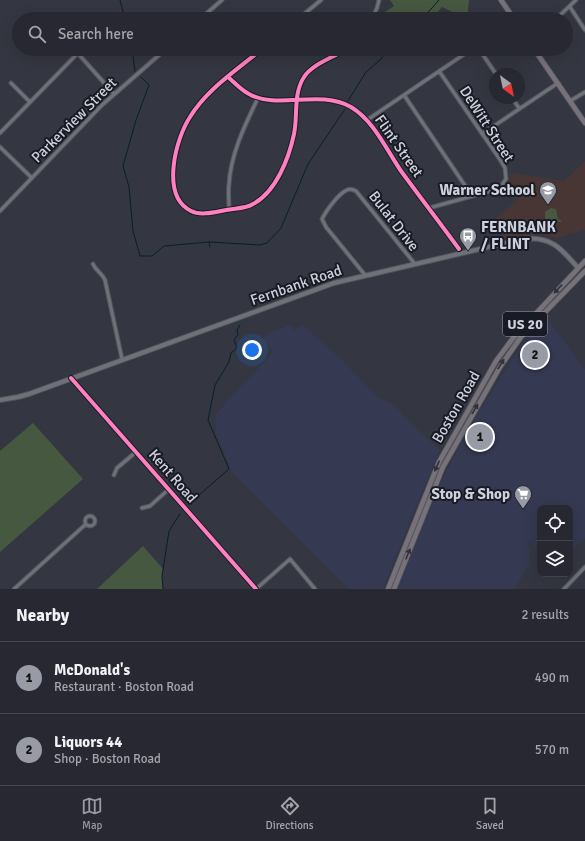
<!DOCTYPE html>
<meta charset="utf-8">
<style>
:root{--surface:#272831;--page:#2f3039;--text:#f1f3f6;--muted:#a4a6ab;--line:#43444d;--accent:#989ba6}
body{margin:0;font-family:Signika,sans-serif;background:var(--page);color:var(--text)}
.controls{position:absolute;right:12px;bottom:12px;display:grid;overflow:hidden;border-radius:8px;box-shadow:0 4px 16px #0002}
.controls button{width:36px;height:36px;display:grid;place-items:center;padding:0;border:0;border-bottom:1px solid var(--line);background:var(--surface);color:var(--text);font:20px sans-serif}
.compass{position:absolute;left:489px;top:68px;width:36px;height:36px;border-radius:50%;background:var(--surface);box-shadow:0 4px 16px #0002;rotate:147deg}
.you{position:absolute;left:252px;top:350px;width:14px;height:14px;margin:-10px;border:3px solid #fff;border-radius:50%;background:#1a73e8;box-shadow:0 0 0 6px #1a73e833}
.badge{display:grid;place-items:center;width:26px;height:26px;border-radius:50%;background:var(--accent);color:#111;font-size:13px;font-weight:700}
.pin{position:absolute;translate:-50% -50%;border:2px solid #fff;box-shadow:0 1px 4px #0006}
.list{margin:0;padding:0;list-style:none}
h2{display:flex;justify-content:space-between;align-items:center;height:52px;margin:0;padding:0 16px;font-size:17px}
h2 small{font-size:13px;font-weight:400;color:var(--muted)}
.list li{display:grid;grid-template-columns:26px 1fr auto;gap:12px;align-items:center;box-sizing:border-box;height:72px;padding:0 16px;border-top:1px solid var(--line)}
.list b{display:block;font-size:15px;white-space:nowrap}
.list p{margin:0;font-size:13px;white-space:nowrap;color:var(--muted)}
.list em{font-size:13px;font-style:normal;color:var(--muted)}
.icon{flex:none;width:22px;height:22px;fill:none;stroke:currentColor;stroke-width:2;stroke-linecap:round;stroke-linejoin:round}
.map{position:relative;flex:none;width:585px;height:589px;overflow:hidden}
.search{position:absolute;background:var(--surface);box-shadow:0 4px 16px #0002;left:12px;right:12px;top:12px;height:44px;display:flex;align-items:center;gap:10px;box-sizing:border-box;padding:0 14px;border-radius:22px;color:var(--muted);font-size:15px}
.sheet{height:196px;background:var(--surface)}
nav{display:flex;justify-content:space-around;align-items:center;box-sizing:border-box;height:56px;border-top:1px solid var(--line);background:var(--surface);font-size:11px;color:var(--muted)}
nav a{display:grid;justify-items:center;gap:2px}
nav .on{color:var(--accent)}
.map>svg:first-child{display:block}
.built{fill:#353951}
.education{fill:#483635}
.green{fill:#475840}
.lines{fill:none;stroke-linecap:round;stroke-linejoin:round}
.stream{stroke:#062029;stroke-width:1}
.minor-casing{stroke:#53555e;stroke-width:5}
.tertiary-casing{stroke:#53555e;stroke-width:5.5}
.secondary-casing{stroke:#53555e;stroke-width:6}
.primary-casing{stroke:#53555e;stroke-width:6}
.minor{stroke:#6f7178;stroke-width:3}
.tertiary{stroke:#6f7178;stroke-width:3.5}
.secondary{stroke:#6f7178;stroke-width:4}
.primary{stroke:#77727a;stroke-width:4.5}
.cycleway-casing{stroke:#191b24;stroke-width:6}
.cycleway{stroke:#ff80c0;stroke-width:4}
.oneway{fill:#30313a}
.labels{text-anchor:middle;stroke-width:4;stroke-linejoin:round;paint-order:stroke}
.shield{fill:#191b24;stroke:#989aa6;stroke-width:1}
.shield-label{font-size:14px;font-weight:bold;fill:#ced1dd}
.street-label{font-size:15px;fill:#ced1dd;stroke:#191b24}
.poi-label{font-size:15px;font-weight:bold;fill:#ced1dd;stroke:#191b24;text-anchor:end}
</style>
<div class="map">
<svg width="585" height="589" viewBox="0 0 585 589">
<rect width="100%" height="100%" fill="#343641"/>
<path class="built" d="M 547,318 L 585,369 L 585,539 L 570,552 L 570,508 L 540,508 L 540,551 L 528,541 L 530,564 L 514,589 L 397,589 L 439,486 L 461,443 L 480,410 L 521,346 Z
M 302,324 L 340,358 L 377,396 L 393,405 L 440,450 L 414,512 L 383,589 L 349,589 L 232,472 L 216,433 L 215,416 L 228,399 L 274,352 L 262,339 L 270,332 L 290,325 L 295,331 Z"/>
<path class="education" d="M 585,161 L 585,230 L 556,238 L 539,234 L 501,241 L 503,232 L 494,220 L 528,191 L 509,181 L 510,173 L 564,181 Z"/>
<path class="green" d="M 390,0 L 469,0 L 467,19 L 442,7 L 432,19 L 393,19 L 381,15 L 394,6 Z
M 551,208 L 556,209 L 558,219 L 562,221 L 560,222 L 556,221 L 547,222 L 545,218 L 545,212 Z
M 33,423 L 83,479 L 0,552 L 0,451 Z
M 143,546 L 163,569 L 162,575 L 163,589 L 97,589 Z"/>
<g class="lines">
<path class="stream" d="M 120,0 L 125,19
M 422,19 L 439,0
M 132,49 L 135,71
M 141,77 L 149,85 L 136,120 L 123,166 L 129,187 L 133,231 L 140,256 L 152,256 L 164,246 L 209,242 L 260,245 L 267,243 L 281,228 L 308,164 L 345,109
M 348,101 L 366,72 L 380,60 L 389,49
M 209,242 L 210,247
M 191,502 L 229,469 L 208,420 L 215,385 L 229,362 L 231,353 L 237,348 L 234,340 L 238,335 L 237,330 L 240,325
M 163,589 L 162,576 L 169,531 L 180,514"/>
<g class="minor-casing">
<path id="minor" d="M 570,7 L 585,30
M 200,19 L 222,0
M 298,19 L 321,0
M 372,19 L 377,8 L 379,0
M 556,19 L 576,0
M 74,49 L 114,94
M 262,49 C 237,70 207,89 190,117 C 176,138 160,196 191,211 C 201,216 215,212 226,210 C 235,208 245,209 253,204 C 276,192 289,158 294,134 C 298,115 293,94 304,77 C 312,64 333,58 346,49
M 479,49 L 496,74
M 228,77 C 235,83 241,90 249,94 C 278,110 319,89 351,107 C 374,121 386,149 401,171 C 420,197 440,223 459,249
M 11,83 L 30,102
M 404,95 L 472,196
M 512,98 L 519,108
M 570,101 L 585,92
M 367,120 L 472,49
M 0,133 L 78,53
M 482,134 L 558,83
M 0,147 L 32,178
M 429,208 L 494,190 L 501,186 L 506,179 L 505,168 L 501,161 L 439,71
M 229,209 C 229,201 228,192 229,184 C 231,153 245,125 258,98
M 0,211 L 102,105 L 166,49
M 93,264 C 96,271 102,273 105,280 L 122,359
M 365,275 L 326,227 L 322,219 C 326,211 339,193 347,190 C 351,188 353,190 356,191 L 415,264
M 114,475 L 117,468 L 136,452
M 142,508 L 150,506 L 169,489
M85 521a5 5 0 1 1 10 0a5 5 0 1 1-10 0Z
M 14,589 L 86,524
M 256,589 L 290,559 L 315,589
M 564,589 L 585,567"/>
</g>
<g class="tertiary-casing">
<path id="tertiary" d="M 71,378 L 256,589"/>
</g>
<g class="secondary-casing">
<path id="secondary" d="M 0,400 L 18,397 L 29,394 L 334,283 L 523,239 C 551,236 561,248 578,268"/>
</g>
<g class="primary-casing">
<path id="primary" d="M 501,0 L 514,19
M 534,49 L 585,123
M 388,589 L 439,462 L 496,361 L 514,337 L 585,261
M 394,589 L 443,467 L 500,367 L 521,337 L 585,271"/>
</g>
<use href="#minor" class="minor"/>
<use href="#tertiary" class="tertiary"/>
<use href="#secondary" class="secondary"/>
<use href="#primary" class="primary"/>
<g class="cycleway-casing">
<path id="cycleway" d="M 262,49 C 237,70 207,89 190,117 C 176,138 160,196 191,211 C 201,216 215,212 226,210 C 235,208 245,209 253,204 C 276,192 289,158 294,134 C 298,115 293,94 304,77 C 312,64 333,58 346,49
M 228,77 C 235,83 241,90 249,94 C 278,110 319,89 351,107 C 374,121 386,149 401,171 C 420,197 440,223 459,249
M 71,378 L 256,589"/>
</g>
<use href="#cycleway" class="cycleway"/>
</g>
<defs><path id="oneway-solid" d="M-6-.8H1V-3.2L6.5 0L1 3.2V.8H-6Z"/></defs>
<g class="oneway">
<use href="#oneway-solid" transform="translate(558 289) rotate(133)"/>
<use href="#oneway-solid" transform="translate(501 364) rotate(-58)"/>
<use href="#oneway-solid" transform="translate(475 409) rotate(-60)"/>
<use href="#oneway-solid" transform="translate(437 466) rotate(114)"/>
<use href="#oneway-solid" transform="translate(408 554) rotate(-68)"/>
</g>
<defs>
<g id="school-pin" transform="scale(0.9)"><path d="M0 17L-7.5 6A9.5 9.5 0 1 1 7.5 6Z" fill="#989ba6" stroke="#191b24"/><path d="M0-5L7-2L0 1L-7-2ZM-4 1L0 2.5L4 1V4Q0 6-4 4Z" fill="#fff"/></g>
<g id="bus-pin" transform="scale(0.9)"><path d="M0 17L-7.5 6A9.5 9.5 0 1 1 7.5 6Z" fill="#989ba6" stroke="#191b24"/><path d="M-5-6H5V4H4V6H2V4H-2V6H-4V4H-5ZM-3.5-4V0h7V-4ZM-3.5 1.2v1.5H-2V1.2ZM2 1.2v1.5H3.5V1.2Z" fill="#fff"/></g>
<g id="supermarket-pin" transform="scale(0.9)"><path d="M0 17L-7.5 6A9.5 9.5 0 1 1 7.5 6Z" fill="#989ba6" stroke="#191b24"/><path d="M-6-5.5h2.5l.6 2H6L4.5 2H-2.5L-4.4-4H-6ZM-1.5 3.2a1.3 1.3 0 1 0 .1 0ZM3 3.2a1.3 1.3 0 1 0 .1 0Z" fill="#fff"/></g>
</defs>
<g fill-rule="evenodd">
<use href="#school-pin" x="548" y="190"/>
<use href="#bus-pin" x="468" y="236"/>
<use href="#supermarket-pin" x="523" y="494"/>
</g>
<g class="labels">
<rect class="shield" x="503" y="312" width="44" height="24" rx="3"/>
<g class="shield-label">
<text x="525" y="329">US 20</text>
</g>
<g class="street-label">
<text transform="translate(74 120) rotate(-45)" y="5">Parkerview Street</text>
<text transform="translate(487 124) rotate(57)" y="5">DeWitt Street</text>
<text transform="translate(399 146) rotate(55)" y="5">Flint Street</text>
<text transform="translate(394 221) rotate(52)" y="5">Bulat Drive</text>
<text transform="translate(296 285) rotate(-19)" y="5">Fernbank Road</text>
<text transform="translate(456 407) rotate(-60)" y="5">Boston Road</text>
<text transform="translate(173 476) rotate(49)" y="5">Kent Road</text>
</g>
<g class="poi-label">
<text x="535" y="195">Warner School</text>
<text x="481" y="232" text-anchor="start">FERNBANK<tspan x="481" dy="17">/ FLINT</tspan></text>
<text x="510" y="499">Stop &amp; Shop</text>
</g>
</g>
</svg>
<div class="controls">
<button><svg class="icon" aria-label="locate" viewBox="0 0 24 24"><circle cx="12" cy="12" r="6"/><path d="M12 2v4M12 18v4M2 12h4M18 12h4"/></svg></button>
<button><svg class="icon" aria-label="layers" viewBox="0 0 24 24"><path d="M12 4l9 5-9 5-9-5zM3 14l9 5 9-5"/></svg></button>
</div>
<svg class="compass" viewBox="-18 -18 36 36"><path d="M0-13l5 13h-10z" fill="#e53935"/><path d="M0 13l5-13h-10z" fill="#a4a6ab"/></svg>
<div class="you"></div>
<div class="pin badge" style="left:480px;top:437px">1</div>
<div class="pin badge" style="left:535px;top:355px">2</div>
<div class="search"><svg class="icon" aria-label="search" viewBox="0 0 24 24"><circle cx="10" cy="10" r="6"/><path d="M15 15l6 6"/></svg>Search here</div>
</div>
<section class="sheet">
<h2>Nearby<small>2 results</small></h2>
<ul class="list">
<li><span class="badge">1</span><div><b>McDonald's</b><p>Restaurant · Boston Road</p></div><em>490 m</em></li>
<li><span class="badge">2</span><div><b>Liquors 44</b><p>Shop · Boston Road</p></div><em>570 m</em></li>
</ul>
</section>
<nav>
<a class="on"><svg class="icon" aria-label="map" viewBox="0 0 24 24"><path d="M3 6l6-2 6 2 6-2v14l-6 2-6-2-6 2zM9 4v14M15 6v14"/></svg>Map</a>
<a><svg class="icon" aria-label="directions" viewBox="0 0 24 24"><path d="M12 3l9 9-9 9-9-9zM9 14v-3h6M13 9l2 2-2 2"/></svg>Directions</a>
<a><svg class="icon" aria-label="saved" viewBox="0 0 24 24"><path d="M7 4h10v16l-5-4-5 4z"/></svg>Saved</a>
</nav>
